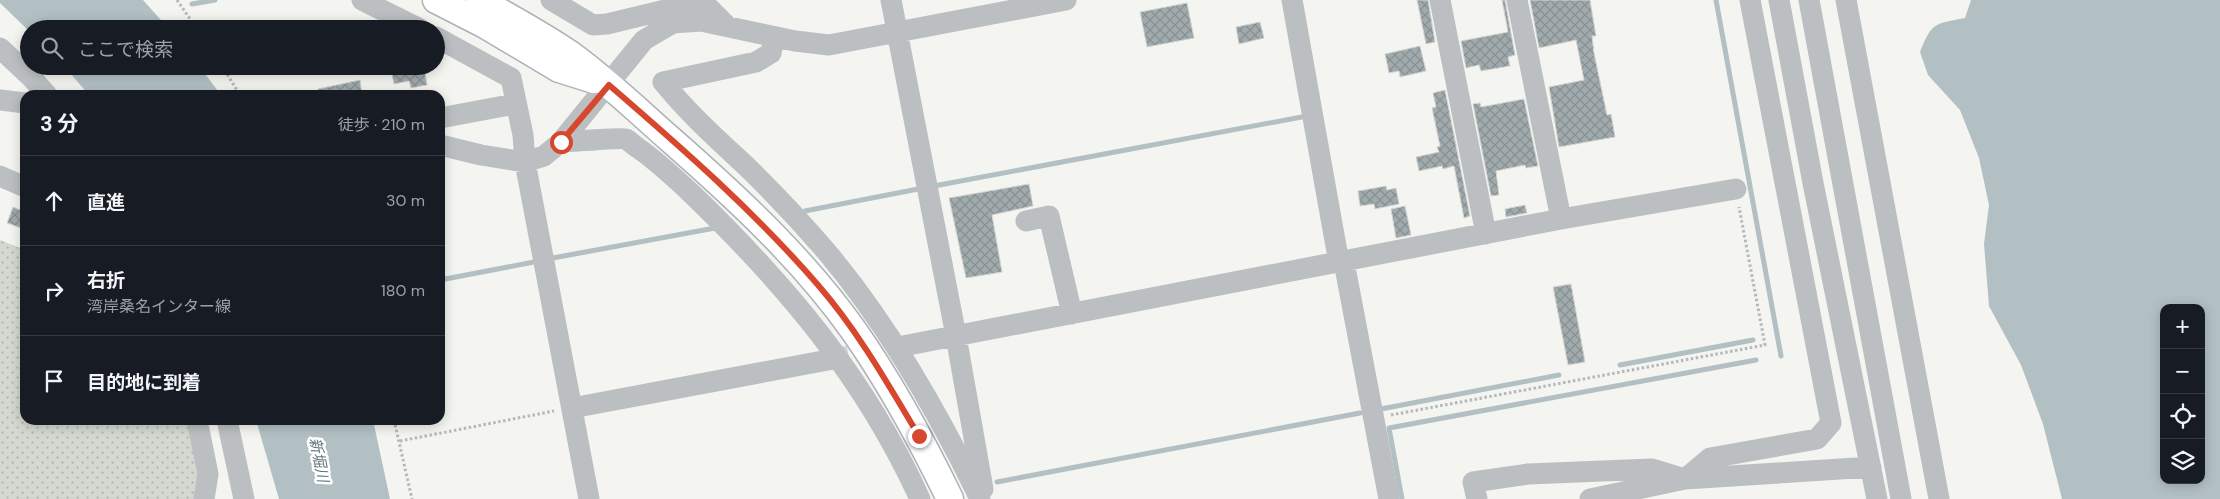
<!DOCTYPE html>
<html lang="ja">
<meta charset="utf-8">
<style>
:root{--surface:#171b24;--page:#20242c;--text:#f1f3f6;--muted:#9ea1a6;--line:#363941}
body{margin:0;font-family:"DM Sans","Noto Sans JP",sans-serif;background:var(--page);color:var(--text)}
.controls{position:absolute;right:15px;bottom:15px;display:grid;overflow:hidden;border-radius:10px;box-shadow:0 2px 12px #0003}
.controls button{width:45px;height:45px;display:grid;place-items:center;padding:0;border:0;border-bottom:1px solid var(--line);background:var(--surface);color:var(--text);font:25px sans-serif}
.stop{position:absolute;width:15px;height:15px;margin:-11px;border:4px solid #d6472e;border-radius:50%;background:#fff}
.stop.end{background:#d6472e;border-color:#fff;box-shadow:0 1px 5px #0008}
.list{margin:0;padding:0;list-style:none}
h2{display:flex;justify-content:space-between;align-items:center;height:65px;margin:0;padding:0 20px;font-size:21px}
h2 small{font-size:16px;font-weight:400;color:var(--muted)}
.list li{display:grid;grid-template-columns:32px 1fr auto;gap:15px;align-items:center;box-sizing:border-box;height:90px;padding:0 20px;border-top:1px solid var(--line)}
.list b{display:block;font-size:19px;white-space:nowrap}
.list p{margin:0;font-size:16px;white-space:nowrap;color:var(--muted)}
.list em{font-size:16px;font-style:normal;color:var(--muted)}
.icon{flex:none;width:28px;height:28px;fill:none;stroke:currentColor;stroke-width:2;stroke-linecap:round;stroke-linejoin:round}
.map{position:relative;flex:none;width:2220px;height:499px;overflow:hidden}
.search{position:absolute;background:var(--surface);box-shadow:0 2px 12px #0003;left:20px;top:20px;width:425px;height:55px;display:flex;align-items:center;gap:12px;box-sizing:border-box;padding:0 18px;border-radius:28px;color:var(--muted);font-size:19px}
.panel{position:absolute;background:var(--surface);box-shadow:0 2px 12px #0003;left:20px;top:90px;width:425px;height:335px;border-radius:15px}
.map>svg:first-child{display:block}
.green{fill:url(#green-dots)}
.water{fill:#b2c0c3;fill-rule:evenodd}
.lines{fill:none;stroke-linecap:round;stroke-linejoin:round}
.stream{stroke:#b2c0c3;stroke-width:5}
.building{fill:url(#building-cross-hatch);stroke:#d5d5d3}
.minor-tunnel{stroke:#d0d4d4;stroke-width:21;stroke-dasharray:21 11;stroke-linecap:butt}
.major-casing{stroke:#acb2b5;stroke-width:29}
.path{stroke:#b5b8ba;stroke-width:3;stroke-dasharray:2.5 2.5;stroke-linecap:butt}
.minor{stroke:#bbbfc2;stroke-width:21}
.major{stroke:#fff;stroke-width:26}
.route{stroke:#d6472e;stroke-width:6}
.labels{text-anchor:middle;stroke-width:5;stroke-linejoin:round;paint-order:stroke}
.water-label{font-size:15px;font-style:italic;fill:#60777d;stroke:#fff}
</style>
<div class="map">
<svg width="2220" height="499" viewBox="0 0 2220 499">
<defs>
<pattern id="green-dots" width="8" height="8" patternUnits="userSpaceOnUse" patternTransform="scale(1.25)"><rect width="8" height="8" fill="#d3d8d0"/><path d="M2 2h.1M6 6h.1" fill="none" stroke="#afb4ae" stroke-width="1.8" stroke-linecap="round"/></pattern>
<pattern id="building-cross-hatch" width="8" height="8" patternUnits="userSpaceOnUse" patternTransform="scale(1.25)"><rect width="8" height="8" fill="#a1abae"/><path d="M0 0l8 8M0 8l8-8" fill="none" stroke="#879093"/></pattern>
</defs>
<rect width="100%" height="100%" fill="#f4f4f0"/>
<path class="green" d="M 0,240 L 25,250 L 25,420 L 188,420 L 200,483 L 197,499 L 0,499 Z"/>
<path class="water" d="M 0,0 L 143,0 L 169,29 L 29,29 L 29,31 L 0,3 Z
M 1971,0 L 2220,0 L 2220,499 L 2062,499 L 2043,424 L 2021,365 L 1989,306 L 1984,244 L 1989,205 L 1979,158 L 1960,110 L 1928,75 L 1920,52 C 1932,22 1934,24 1965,18 ZM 2164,308 L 2201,308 L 2201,480 L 2164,480 Z
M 64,66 L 199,66 L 221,95 L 89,95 Z
M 256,420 L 373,420 L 390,499 L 279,499 Z"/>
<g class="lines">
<path class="stream" d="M 1716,0 L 1781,356
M 192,4 L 215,0
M 934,186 L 1307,116
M 805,211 L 918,189
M 553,258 L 715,228
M 440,280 L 534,262
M 1620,365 L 1753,340
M 1381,409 L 1559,375
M 997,482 L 1360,413
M 1402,499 L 1389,428 L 1756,360"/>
</g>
<path class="building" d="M 1417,0 L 1428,0 L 1435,42 L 1426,44 Z
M 1502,0 L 1505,0 L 1515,55 L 1508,57 L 1510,66 L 1481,71 L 1479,65 L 1466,68 L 1461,41 L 1508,32 Z
M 1530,0 L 1590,0 L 1596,36 L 1592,36 L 1594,53 L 1607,115 L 1611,114 L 1615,137 L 1559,147 L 1549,87 L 1584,80 L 1576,40 L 1539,48 Z
M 1187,3 L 1194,38 L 1147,47 L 1140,12 Z
M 1260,22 L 1264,38 L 1239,44 L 1236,27 Z
M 1420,46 L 1426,71 L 1400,77 L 1399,71 L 1389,73 L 1385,54 Z
M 390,66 L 424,66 L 427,85 L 411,88 L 409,81 L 394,84 Z
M 360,80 L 362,95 L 319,95 L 318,89 Z
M 1445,90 L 1470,216 L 1464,218 L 1454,166 L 1443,169 L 1442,166 L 1419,171 L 1416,157 L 1439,152 L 1437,147 L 1440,146 L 1432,108 L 1436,107 L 1433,93 Z
M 1524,99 L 1538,166 L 1526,168 L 1525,165 L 1496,171 L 1499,195 L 1491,196 L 1473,104 L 1480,103 L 1481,107 Z
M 1029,184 L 1033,206 L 992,215 L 1002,272 L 966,278 L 949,198 Z
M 1386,186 L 1387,190 L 1396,188 L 1399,204 L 1375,209 L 1374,204 L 1360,206 L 1358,191 Z
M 1525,205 L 1527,213 L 1506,217 L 1505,209 Z
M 1405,206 L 1411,235 L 1396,238 L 1391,209 Z
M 13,207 L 25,212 L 21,228 L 7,223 Z
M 1571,284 L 1585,362 L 1568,365 L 1553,287 Z"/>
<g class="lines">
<path class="minor-tunnel" d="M 828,360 L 903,346"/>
<g class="major-casing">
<path id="major" d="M 436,0 L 485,25 L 559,69 L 594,80
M 479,0 C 509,17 541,34 570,54 C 606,80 638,111 671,140 C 737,198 803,259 854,331 C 891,384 922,441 950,499"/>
</g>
<path class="path" d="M 177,0 L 197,29
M 222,66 L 240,95
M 1391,415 L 1765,345 L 1739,207
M 394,420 L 412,499
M 400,441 L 554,411"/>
<path class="minor" d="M 362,0 L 420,29
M 551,0 L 593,25 L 607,24 L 690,4 L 707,6 L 725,24
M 891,0 L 956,336 L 983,489
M 1292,0 L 1339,263
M 1440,0 L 1486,234
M 1517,0 L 1561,219
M 1779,0 L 1813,183 L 1877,499
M 1809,0 L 1901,499
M 1846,0 L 1939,499
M 436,37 L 511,78 L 523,135 L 525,162 L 589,499
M 774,37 L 771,53 L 756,62 L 663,82 C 688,113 716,138 745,165 C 773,192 801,222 826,251 C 888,325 938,412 980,499
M 0,48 L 31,77 L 47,95
M 0,100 L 25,103
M 440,118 L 515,104
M 561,142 C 572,142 619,137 626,139 C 630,141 634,146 638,148 C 658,162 675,178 693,195 C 787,286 865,378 920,499
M 440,145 L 481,155 L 525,162 L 544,156 L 561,142 L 644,40 L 673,23 L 701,21 L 795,41 L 829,45 L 1066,0
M 0,176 L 25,187
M 1026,221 L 1049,216 L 1072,314
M 1344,262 L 1389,499
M 903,346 L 1561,219 L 1736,189
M 572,408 L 828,360
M 197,420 L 208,474 L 204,499
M 227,420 L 244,499
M 1477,499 L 1473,482 L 1528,474 L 1652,469 L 1685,479 L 1710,458 L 1817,439 L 1831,423 L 1750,0
M 1590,499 L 1685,479 L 1871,467"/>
<use href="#major" class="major"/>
</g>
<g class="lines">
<path class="route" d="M 561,142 L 609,85 C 682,148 755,212 818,285 C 858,331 888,384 919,436"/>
</g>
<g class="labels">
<g class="water-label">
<text transform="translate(319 460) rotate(79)" y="5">新堀川</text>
</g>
</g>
</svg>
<div class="controls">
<button>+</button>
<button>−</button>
<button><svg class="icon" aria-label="locate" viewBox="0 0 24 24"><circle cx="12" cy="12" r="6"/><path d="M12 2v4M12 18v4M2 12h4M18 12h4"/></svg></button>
<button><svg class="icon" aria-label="layers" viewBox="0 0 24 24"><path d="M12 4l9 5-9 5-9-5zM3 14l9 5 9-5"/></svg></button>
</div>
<div class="stop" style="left:561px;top:142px"></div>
<div class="stop end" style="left:919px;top:436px"></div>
<div class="search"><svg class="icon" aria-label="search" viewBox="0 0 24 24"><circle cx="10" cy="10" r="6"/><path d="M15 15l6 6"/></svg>ここで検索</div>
<section class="panel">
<h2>3 分<small>徒歩 · 210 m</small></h2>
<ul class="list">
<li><svg class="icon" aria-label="ahead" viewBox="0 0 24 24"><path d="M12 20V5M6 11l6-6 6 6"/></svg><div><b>直進</b></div><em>30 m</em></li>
<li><svg class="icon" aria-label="right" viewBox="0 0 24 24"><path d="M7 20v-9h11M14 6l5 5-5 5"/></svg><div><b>右折</b><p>湾岸桑名インター線</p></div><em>180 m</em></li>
<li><svg class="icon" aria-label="arrive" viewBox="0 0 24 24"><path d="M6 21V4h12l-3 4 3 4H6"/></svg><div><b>目的地に到着</b></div></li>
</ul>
</section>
</div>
